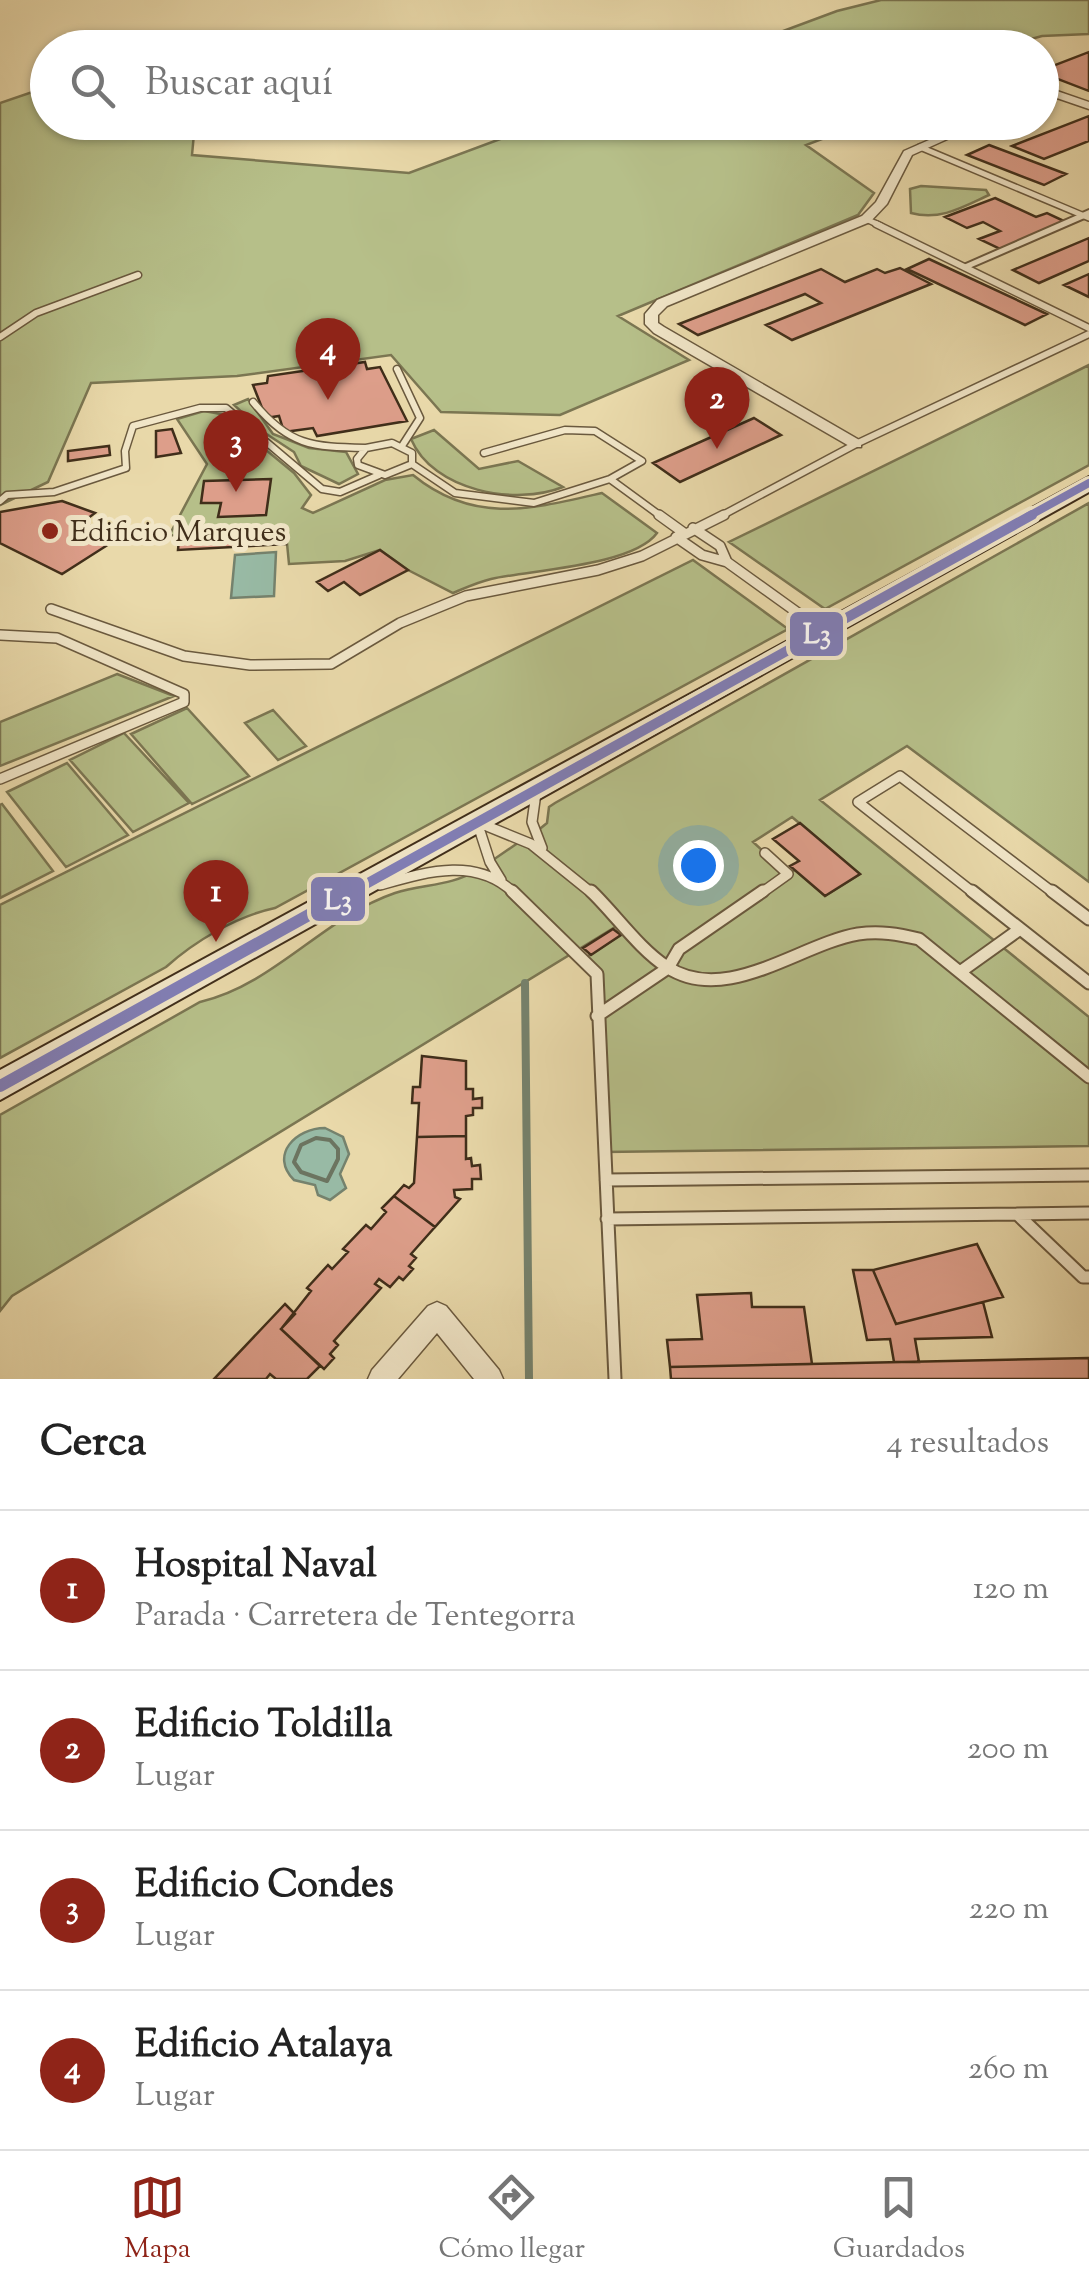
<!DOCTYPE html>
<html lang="es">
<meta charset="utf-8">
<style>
:root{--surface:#fff;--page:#f6f6f6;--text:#222;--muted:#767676;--line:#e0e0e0;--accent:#8f2418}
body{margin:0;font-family:"Sorts Mill Goudy",serif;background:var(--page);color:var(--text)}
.you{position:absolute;left:698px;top:865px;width:35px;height:35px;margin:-25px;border:8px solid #fff;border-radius:50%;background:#1a73e8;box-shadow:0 0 0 15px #1a73e833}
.badge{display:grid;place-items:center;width:65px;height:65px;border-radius:50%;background:var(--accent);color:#fff;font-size:32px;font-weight:700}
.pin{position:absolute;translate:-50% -82px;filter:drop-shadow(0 2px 5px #0008)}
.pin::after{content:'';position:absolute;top:52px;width:35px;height:30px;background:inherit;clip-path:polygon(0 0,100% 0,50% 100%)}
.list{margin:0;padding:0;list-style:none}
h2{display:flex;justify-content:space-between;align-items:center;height:130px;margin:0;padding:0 40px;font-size:42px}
h2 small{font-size:32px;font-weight:400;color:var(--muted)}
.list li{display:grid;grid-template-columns:65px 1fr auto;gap:30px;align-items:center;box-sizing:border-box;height:160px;padding:0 40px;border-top:2px solid var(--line)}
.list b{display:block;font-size:38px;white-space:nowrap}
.list p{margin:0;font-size:32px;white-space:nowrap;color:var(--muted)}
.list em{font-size:32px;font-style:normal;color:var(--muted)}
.icon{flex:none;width:55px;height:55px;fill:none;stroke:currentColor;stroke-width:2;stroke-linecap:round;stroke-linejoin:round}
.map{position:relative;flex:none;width:1089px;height:1379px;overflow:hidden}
.search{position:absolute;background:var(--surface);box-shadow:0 2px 8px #0004;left:30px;right:30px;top:30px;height:110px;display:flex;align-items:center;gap:25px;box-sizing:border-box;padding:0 35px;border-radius:55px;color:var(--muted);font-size:38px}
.sheet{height:770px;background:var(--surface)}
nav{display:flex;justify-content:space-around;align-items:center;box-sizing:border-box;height:140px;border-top:2px solid var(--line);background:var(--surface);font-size:28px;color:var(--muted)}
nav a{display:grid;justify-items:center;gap:5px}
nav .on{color:var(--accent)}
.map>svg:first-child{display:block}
.green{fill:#b6bf89;stroke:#7b7652;stroke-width:2.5;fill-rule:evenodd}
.water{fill:#98baa5;stroke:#75826d;stroke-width:2.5}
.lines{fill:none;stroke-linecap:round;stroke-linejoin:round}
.shore{stroke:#6c7460;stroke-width:4}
.stream{stroke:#75826d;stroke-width:8}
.building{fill:#dd9e8a;stroke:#402e1a;stroke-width:2.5}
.service-far3-casing{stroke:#6a593e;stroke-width:8}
.service-far2-casing{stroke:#6a593e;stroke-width:9}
.service-far1-casing{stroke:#6a593e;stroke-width:12}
.service-casing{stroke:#6a593e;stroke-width:15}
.pedestrian-casing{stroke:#6a593e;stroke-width:4}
.minor-casing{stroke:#6a593e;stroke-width:3}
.secondary-casing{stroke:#402e1a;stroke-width:4}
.service-far3{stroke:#f1e6c8;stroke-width:5}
.service-far2{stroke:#f1e6c8;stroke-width:6}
.service-far1{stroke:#f1e6c8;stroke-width:9}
.service{stroke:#f1e6c8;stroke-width:11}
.pedestrian{fill:#f1e6c8;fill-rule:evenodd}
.minor{fill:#f1e6c8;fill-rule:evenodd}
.secondary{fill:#f1e6c8;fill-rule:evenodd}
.bus-1-far2-casing{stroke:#f1e6c8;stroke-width:14}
.bus-1-far1-casing{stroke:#f1e6c8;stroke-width:18}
.bus-1-casing{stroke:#f1e6c8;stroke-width:20}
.bus-1-far2{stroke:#817fb8;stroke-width:8}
.bus-1-far1{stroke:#817fb8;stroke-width:10}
.bus-1{stroke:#817fb8;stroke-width:12}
.poi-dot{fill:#8f2418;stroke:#f1e6c8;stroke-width:4}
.labels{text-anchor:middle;stroke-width:10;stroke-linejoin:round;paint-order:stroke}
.poi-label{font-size:30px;fill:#402e1a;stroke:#f1e6c8;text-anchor:start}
.line-badge{stroke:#f1e6c8;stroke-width:4}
.badge-label{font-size:28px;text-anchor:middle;font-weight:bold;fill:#fff}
</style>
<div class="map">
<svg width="1089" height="1379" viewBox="0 0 1089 1379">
<rect width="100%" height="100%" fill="#e9d9aa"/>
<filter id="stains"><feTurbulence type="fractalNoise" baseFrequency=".002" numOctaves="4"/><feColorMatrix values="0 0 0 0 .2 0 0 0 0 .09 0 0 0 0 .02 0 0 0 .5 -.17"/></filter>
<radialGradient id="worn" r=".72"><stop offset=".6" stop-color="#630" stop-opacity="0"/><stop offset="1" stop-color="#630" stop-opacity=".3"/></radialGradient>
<path class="green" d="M 881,0 L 1089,0 L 1089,34 L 1042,36 L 998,48 L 740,47 L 837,11 Z
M 47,87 L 48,122 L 195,123 L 192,155 L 409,173 L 543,123 L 864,123 L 806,145 L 874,193 L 858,215 L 618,316 L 689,360 L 560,415 L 441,412 L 391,355 L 237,376 L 91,383 L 48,482 L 0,505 L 0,103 Z
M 921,186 L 986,190 L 989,195 C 963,207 940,221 911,213 L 910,189 Z
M 1089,365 L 1089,465 L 825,609 L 729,542 Z
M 248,399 L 273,434 L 309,448 L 346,452 L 358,474 L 339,484 L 301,466 L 294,452 L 265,433 L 234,405 Z
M 204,411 L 232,416 L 232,422 L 294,473 L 311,495 L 302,508 L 313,513 L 385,480 L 413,475 C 474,525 532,509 602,493 L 657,533 C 633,566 530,570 491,579 C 478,582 465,588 453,593 L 408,570 L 380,550 L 345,561 L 289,564 L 286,533 L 179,539 L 170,534 L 207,464 L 177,419 Z
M 434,430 L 479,469 L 518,461 L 563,487 C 515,506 433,491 411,439 Z
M 1089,503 L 1089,882 L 907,746 L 820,800 L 1089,1017 L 1089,1146 L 604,1152 L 597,975 L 582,960 L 627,931 L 620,924 L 12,1296 L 0,1311 L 0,1115 L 200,1002 C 274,985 324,917 395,893 C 423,884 452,886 477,870 L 500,879 L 490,862 L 525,838 L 541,847 L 536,832 L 547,823 L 549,807 L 555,803 ZM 792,817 L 860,874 L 825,896 L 795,870 L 788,874 L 753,842 Z
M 693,560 L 788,629 L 275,908 C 237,916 195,941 166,967 L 0,1058 L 0,905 Z
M 117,674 L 174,696 L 0,766 L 0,722 Z
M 187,708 L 249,776 L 192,804 L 131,734 Z
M 273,710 L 306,746 L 278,760 L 245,723 Z
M 124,733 L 189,803 L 133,832 L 70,760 Z
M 67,763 L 128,835 L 66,867 L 7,792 Z
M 2,804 L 53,871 L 0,898 L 0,805 Z"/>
<path class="water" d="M 276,552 L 274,596 L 231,598 L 235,555 Z
M 325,1128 L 343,1137 L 349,1154 L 340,1174 L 346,1188 L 330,1200 L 318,1195 L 315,1185 L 294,1180 C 269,1155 296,1128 325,1128 Z"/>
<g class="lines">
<path class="shore" d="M 316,1138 L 330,1140 L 338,1149 L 338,1159 L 327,1181 L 301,1172 L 294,1162 L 301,1145 Z"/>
<path class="stream" d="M 525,983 L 529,1379"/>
</g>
<path class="building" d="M 1089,52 L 1089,91 L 1042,73 L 1042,70 Z
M 1089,116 L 1089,141 L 1044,159 L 1012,146 Z
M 989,145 L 1066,174 L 1044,185 L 967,155 Z
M 995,198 L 1036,217 L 1047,213 L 1066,222 L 1000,249 L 979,239 L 1000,231 L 983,222 L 967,228 L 945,217 Z
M 1089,238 L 1089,261 L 1039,283 L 1013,270 Z
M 929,259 L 1047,314 L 1025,325 L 907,269 Z
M 900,268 L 931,284 L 792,340 L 766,325 L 821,303 L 805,294 L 698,335 L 679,324 L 821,269 L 845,282 L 877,269 L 885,273 Z
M 1089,274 L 1089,297 L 1064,285 Z
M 365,362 L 367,369 L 380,367 L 407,421 L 317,436 L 313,428 L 284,432 L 279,416 L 266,418 L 253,385 L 267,383 L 268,376 Z
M 754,418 L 781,435 L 680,482 L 653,463 Z
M 172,429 L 181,453 L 156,457 L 156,431 Z
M 109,446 L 110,455 L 68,461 L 68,451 Z
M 271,479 L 266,515 L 218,517 L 221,503 L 201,503 L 204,481 Z
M 62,501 L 95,513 L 83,522 L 117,539 L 62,574 L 0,543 L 0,512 Z
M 286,533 L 286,544 L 178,550 L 179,539 Z
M 380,550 L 408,570 L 360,595 L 344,582 L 328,591 L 317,582 Z
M 800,823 L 860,874 L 825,896 L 790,866 L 799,861 L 773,839 Z
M 613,929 L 621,935 L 591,955 L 583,948 Z
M 422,1056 L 466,1061 L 466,1089 L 473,1089 L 473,1099 L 482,1098 L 482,1108 L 473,1108 L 473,1115 L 466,1116 L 466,1136 L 417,1137 L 419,1103 L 412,1103 L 413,1087 L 420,1087 Z
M 466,1136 L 466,1159 L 471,1158 L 472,1166 L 480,1165 L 481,1179 L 472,1179 L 472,1189 L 454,1190 L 455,1197 L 460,1199 L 435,1227 L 394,1196 L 404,1185 L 409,1188 L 414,1183 L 417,1137 Z
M 394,1196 L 435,1227 L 411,1254 L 416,1258 L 409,1266 L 413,1269 L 403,1280 L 399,1277 L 390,1287 L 379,1279 L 375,1284 L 381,1288 L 334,1341 L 338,1345 L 330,1354 L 334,1358 L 324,1369 L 281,1329 L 311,1291 L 307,1288 L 328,1265 L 332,1269 L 348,1252 L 343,1249 L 366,1225 L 371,1229 L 386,1212 L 382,1208 Z
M 977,1244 L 1003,1297 L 896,1324 L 873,1270 Z
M 853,1270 L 873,1270 L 896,1324 L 983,1302 L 992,1337 L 915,1339 L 919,1362 L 894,1362 L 890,1339 L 867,1340 Z
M 751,1293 L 752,1307 L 804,1307 L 812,1364 L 670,1367 L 667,1340 L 702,1339 L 697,1295 Z
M 285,1304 L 295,1314 L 281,1329 L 320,1366 L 307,1379 L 276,1379 L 270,1374 L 266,1379 L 214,1379 Z
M 1089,1358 L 1089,1379 L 671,1379 L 670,1367 Z"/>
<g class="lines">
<g class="service-far3-casing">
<path id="service-far3" d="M 920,147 L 1089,218
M 866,219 L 881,226"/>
</g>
<g class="service-far2-casing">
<path id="service-far2" d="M 876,224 L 1089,328
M 0,337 L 36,313 L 138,275
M 397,369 L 420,418 L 402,446
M 253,402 C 289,446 312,447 366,448
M 392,443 L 412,453 L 412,464 L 385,475 L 358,465 L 357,459 L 366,448 Z
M 484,453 L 565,430 L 595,431 L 642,461 L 610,479
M 412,464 L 455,493 L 534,503 L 610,479 L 662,517
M 0,501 L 7,495 L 54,492 L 126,468 L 125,451 L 133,426 L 200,408 L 226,408 L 322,489 L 340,492 L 379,475
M 719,517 L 856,444 L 1089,334"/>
</g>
<g class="service-far1-casing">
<path id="service-far1" d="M 659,515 L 684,533
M 693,528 L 720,546 L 727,562
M 676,537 L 702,555 L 727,562 L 823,631
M 51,609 L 184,656 L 250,665 L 331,664 L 400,623 L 466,596 L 598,570 L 642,556 L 724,515
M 0,635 L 57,638 L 184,694 L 184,702 L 0,779
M 536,793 L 532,822 L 542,848
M 501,880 L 490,862 L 477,822 L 531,844 L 593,894
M 380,885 C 426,872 477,856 515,894
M 760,894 L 788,874 L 765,853
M 975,894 L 858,802 L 900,776 L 1055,894"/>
</g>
<g class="service-casing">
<path id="service" d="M 512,891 L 597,974 L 615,1379
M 591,891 C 615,914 639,949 667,967 C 726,1006 800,944 858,934 C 880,931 898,934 919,939 L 1089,1077
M 972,891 L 1089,983
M 1052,891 L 1089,919
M 960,972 L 1020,929
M 597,1016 L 668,968 L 679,949 L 763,891
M 606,1180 L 1089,1175
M 1017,1214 L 1083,1277 L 1089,1277
M 607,1219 L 1089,1213"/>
</g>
<g class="pedestrian-casing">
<path id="pedestrian" d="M 1089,210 L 1089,216 L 967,269 L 959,267 Z"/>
</g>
<g class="minor-casing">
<path id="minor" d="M 1054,90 L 1089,102 L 1089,109 L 1054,97 L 1042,101 L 1042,94 Z
M 970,122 L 985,122 L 912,155 L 887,204 L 870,222 L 667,306 L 658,315 L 658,323 L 664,327 L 861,441 L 861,447 L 851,447 L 654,333 L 645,324 L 645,314 L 657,300 L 862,216 L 876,202 L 904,151 Z
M 437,1302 L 446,1306 L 499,1370 L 503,1379 L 474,1379 L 437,1333 L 398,1379 L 368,1379 L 372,1370 L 428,1306 Z"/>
</g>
<g class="secondary-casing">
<path id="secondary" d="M 1089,477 L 1089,492 L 0,1100 L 0,1070 Z"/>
</g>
<use href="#service-far3" class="service-far3"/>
<use href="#service-far2" class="service-far2"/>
<use href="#service-far1" class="service-far1"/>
<use href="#service" class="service"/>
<use href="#pedestrian" class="pedestrian"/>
<use href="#minor" class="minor"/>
<use href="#secondary" class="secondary"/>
<g class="bus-1-far2-casing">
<path id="bus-1-far2" d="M 1027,517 L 1089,483"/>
</g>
<g class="bus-1-far1-casing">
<path id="bus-1-far1" d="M 348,894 L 1032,515"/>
</g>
<g class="bus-1-casing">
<path id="bus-1" d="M 0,1086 L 352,891"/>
</g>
<use href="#bus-1-far2" class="bus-1-far2"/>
<use href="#bus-1-far1" class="bus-1-far1"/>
<use href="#bus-1" class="bus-1"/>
</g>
<circle class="poi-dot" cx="50" cy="531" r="10"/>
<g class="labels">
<g class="poi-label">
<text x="70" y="541">Edificio Marques</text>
</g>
</g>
<g class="line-badge">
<rect x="788" y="610" width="57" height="48" rx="10" fill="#817fb8"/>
<rect x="309" y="875" width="58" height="48" rx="10" fill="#817fb8"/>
</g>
<g class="badge-label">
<text x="817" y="643">L3</text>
<text x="338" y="909">L3</text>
</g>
<rect width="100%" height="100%" filter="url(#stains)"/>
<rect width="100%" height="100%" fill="url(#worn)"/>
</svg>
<div class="you"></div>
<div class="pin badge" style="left:216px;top:942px">1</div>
<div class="pin badge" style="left:717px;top:449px">2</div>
<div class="pin badge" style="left:236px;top:492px">3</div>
<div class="pin badge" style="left:328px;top:400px">4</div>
<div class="search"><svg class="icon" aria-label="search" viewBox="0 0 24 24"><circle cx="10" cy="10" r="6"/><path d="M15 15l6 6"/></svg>Buscar aquí</div>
</div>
<section class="sheet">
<h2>Cerca<small>4 resultados</small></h2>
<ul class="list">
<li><span class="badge">1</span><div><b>Hospital Naval</b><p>Parada · Carretera de Tentegorra</p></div><em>120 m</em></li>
<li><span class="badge">2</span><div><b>Edificio Toldilla</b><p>Lugar</p></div><em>200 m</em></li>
<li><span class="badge">3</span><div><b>Edificio Condes</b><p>Lugar</p></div><em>220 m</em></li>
<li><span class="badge">4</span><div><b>Edificio Atalaya</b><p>Lugar</p></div><em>260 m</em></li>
</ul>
</section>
<nav>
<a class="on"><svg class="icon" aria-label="map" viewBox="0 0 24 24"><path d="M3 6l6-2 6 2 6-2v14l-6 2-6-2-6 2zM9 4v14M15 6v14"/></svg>Mapa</a>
<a><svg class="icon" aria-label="directions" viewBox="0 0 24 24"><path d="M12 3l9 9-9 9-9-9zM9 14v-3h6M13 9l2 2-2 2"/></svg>Cómo llegar</a>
<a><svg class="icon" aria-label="saved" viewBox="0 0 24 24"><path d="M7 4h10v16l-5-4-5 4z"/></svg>Guardados</a>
</nav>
